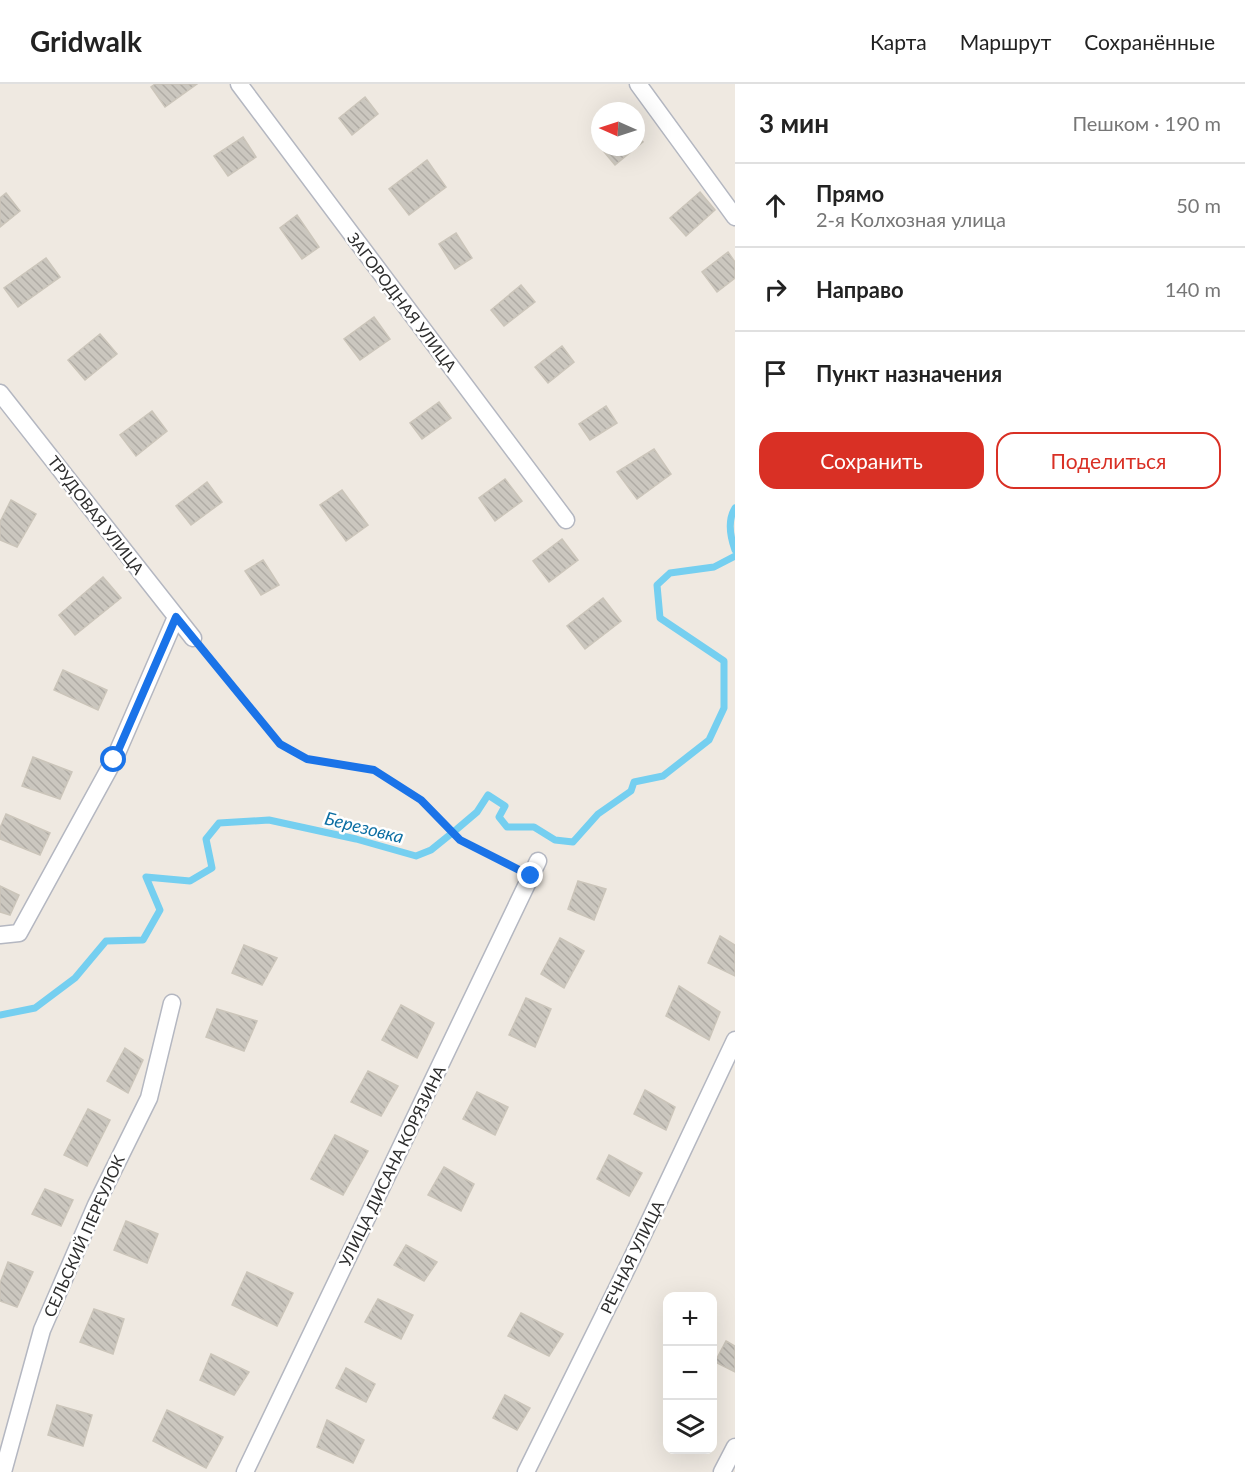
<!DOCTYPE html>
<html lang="ru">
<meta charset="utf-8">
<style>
:root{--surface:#fff;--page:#f2f2f2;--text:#222;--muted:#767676;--line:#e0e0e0;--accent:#d93025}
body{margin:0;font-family:Lato,sans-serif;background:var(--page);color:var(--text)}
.controls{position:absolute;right:18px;bottom:18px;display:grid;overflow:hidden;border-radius:12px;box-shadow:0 6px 24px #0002}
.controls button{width:54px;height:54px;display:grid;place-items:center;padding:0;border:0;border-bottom:2px solid var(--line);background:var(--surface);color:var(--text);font:30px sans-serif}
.compass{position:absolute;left:591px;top:18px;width:54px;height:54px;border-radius:50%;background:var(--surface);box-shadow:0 6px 24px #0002;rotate:273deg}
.stop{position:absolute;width:18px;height:18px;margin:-14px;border:4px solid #1a73e8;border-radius:50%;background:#fff}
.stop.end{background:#1a73e8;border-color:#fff;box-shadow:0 2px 6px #0008}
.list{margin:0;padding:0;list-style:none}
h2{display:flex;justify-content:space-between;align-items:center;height:78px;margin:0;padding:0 24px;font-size:26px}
h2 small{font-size:20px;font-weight:400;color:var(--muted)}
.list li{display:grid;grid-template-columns:39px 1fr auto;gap:18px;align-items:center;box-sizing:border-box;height:84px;padding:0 24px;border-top:2px solid var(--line)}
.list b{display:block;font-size:22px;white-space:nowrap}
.list p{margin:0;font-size:20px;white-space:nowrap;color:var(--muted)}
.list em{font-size:20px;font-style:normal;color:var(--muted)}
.actions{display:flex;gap:12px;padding:18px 24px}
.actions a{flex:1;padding:14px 0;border:2px solid var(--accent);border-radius:18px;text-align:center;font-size:21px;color:var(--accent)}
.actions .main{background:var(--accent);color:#fff}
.icon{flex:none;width:33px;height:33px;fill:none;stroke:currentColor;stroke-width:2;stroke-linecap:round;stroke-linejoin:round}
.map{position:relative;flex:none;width:735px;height:1388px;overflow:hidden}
header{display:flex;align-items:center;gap:36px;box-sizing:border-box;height:84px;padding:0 30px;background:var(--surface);border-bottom:2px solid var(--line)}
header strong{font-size:28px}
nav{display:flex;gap:33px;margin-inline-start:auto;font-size:21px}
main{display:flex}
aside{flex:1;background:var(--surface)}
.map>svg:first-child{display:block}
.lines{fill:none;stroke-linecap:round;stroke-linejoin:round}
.stream{stroke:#75cff0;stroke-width:7}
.building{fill:url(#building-back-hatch);stroke:#cbc5ba;stroke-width:1.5}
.street-casing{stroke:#b4b7c1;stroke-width:19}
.path{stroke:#c9c9c9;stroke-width:4;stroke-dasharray:4.5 3;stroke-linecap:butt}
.street{stroke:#fff;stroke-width:16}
.route{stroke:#1a73e8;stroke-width:8}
.labels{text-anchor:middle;stroke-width:5;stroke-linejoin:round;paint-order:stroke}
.street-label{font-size:16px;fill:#2e2e2e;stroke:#fff}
.water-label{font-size:18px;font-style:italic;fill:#0d6fa3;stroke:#fff}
</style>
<header>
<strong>Gridwalk</strong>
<nav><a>Карта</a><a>Маршрут</a><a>Сохранённые</a></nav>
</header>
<main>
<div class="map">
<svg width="735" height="1388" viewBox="0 0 735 1388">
<defs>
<pattern id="building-back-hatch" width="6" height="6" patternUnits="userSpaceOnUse" patternTransform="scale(1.5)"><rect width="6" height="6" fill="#cbc7bf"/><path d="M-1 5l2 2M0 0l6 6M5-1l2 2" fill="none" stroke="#afaba4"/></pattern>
</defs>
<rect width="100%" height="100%" fill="#efe9e1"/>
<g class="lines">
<path class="stream" d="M 735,424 C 727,437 730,452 735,466
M 0,931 L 35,924 L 75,894 L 106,857 L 143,856 L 160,826 L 146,793 L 190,797 L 212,784 L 206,755 L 219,739 L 269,736 L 356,755 L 416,772 L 431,766 L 457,745 L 477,728 L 488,711 L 505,722 L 499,733 L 507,743 L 534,743 L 555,756 L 573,758 L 598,730 L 631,707 L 634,698 L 663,692 L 709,656 L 724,624 L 724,577 L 660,534 L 657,501 L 670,489 L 714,483 L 735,472"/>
</g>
<path class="building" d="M 155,0 L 197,0 L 165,23 L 151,3 Z
M 365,13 L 378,30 L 352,51 L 339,34 Z
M 636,49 L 643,58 L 615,81 L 600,63 L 636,63 Z
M 243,53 L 256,73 L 228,92 L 214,72 Z
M 427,76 L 446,103 L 409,131 L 389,105 Z
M 700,108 L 715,126 L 686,152 L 670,134 Z
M 6,109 L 20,127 L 0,143 L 0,114 Z
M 297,131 L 319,163 L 302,175 L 280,144 Z
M 456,149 L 472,174 L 455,185 L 439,160 Z
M 728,168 L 735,178 L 735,194 L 717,208 L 702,188 Z
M 46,174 L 60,193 L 18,223 L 4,204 Z
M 521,201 L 535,218 L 504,242 L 491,226 Z
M 374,233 L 390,255 L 360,276 L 344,255 Z
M 100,250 L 117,270 L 85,296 L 68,276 Z
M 562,262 L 574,278 L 548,299 L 535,283 Z
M 439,318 L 451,334 L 422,355 L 410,339 Z
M 606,322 L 617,339 L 590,356 L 579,340 Z
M 152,327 L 167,347 L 136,372 L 120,351 Z
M 654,365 L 671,390 L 637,415 L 617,388 Z
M 505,395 L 522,417 L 495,437 L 479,414 Z
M 207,398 L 222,418 L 191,441 L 176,422 Z
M 342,406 L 368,441 L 346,457 L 320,421 Z
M 11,416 L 36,430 L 17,463 L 0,456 L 0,438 Z
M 562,455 L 578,476 L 549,498 L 533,477 Z
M 263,476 L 279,501 L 261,511 L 245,487 Z
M 103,493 L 121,514 L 75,551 L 59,531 Z
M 603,514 L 621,537 L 585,565 L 567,542 Z
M 63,586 L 107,606 L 98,626 L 54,606 Z
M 33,673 L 72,688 L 60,715 L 22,702 Z
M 6,730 L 50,749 L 40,771 L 0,755 L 0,744 Z
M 578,797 L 606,805 L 594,836 L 568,825 Z
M 0,802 L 19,811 L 10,831 L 0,828 Z
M 720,852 L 735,861 L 735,892 L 708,879 Z
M 560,854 L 584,867 L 564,904 L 541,890 Z
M 244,861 L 277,874 L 262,901 L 232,889 Z
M 679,902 L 720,928 L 709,956 L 666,932 Z
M 526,914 L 551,925 L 535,963 L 509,951 Z
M 401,921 L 434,939 L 417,974 L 382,956 Z
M 217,925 L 257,937 L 244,967 L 206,953 Z
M 125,964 L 143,976 L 128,1009 L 107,997 Z
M 368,987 L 398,1002 L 381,1032 L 351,1018 Z
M 645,1006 L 675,1023 L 666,1046 L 634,1030 Z
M 477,1008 L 508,1023 L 495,1051 L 463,1035 Z
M 88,1025 L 110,1036 L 87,1082 L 64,1071 Z
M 335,1051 L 368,1067 L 343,1111 L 311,1095 Z
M 609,1071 L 642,1089 L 629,1112 L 597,1095 Z
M 444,1083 L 474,1100 L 461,1127 L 428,1111 Z
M 45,1105 L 73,1116 L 61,1142 L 32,1130 Z
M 126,1137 L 158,1150 L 147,1179 L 114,1166 Z
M 406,1161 L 437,1178 L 424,1197 L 394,1181 Z
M 8,1178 L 33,1188 L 17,1223 L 0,1217 L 0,1199 Z
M 247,1188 L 293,1209 L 277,1242 L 232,1221 Z
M 378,1215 L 413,1231 L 401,1255 L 365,1238 Z
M 94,1225 L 124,1235 L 113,1270 L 80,1258 Z
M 521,1229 L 563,1250 L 549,1272 L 508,1252 Z
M 726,1257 L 735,1262 L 735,1288 L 715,1278 Z
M 211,1270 L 249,1288 L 234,1311 L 200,1296 Z
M 346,1284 L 375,1300 L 366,1318 L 336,1304 Z
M 505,1311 L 530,1324 L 517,1346 L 493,1334 Z
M 57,1321 L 92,1331 L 83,1362 L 48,1351 Z
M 167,1326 L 223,1353 L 206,1384 L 153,1357 Z
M 327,1336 L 364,1356 L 353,1379 L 317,1363 Z"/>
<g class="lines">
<g class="street-casing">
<path id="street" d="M 239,0 L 566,436
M 638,0 L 735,133
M 0,309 L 193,554
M 0,851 L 19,849 L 114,676 L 176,533
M 3,1388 L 42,1246 L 96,1121 L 149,1014 L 172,919
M 245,1388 L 538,777
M 526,1388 L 631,1176 L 735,956
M 722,1388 L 735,1363"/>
</g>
<path class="path" d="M 203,567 L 280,660 L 307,675 L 374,686 L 421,716 L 460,756 L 514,783"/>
<use href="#street" class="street"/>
</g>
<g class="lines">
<path class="route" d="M 114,676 L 176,533 L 280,660 L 307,675 L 374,686 L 421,716 L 460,756 L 531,792"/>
</g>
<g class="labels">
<g class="street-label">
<text transform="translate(402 218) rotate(53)" y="6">ЗАГОРОДНАЯ УЛИЦА</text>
<text transform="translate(96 431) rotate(52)" y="6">ТРУДОВАЯ УЛИЦА</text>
<text transform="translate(392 1082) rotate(-64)" y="6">УЛИЦА ДИСАНА КОРЯЗИНА</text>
<text transform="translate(84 1152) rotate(-66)" y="6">СЕЛЬСКИЙ ПЕРЕУЛОК</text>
<text transform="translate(632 1173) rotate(-64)" y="6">РЕЧНАЯ УЛИЦА</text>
</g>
<g class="water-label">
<text transform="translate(364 744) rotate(14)" y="6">Березовка</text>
</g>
</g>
</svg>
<div class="controls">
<button>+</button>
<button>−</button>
<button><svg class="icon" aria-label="layers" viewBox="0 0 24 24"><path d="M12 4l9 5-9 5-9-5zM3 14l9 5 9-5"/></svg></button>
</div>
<svg class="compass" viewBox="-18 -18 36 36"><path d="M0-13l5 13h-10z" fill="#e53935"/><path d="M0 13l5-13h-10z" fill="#767676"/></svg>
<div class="stop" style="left:114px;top:676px"></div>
<div class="stop end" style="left:531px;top:792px"></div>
</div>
<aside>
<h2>3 мин<small>Пешком · 190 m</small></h2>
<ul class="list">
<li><svg class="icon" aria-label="ahead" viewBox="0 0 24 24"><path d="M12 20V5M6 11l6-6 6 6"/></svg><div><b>Прямо</b><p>2-я Колхозная улица</p></div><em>50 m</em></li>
<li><svg class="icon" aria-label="right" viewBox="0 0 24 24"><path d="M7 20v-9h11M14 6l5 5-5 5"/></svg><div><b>Направо</b></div><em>140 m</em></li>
<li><svg class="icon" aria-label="arrive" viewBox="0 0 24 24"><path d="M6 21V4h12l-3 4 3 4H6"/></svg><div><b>Пункт назначения</b></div></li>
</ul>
<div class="actions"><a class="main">Сохранить</a><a>Поделиться</a></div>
</aside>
</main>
